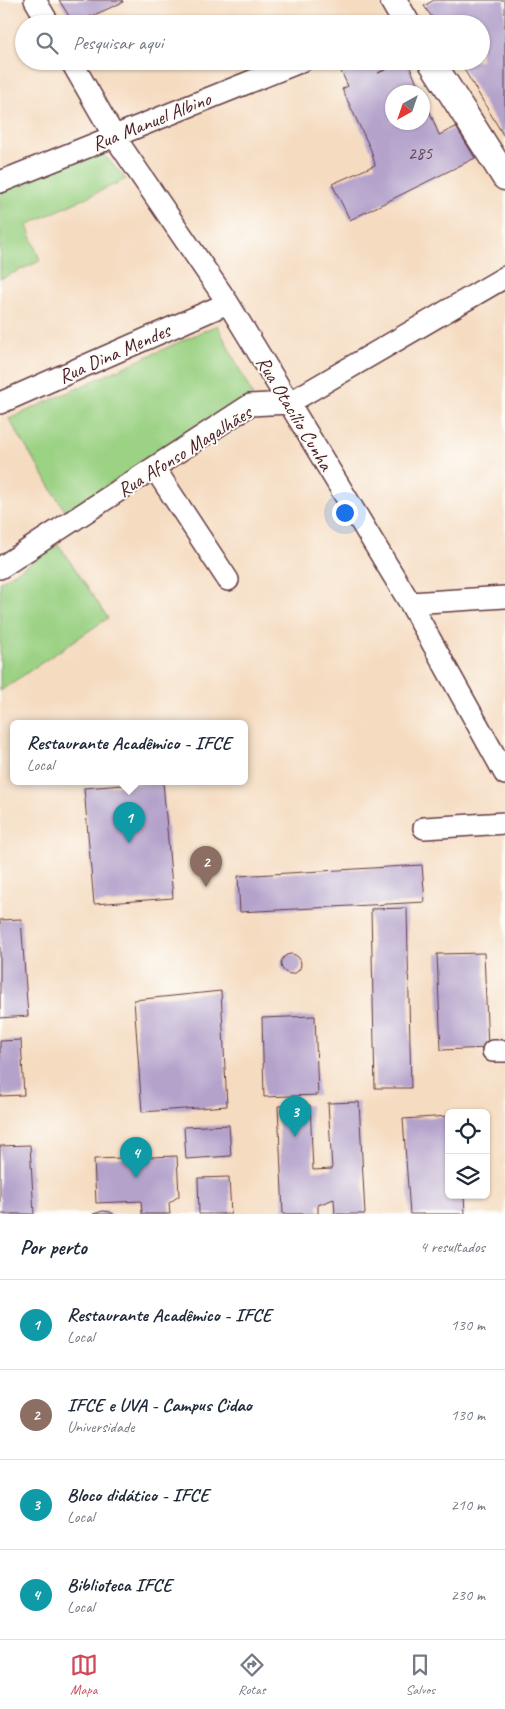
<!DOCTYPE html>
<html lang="pt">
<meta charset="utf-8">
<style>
:root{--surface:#fff;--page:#f2f2f3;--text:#1f2937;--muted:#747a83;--line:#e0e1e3;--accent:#d1495b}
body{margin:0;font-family:Caveat,sans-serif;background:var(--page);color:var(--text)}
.controls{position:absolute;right:15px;bottom:15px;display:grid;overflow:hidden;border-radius:8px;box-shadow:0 1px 4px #0004}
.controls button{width:45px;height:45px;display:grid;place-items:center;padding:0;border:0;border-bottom:1px solid var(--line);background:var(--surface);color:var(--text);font:25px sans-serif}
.compass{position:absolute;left:385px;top:85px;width:45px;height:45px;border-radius:50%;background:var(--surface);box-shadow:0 1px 4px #0004;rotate:220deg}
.you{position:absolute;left:344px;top:512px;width:18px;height:18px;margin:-12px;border:4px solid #fff;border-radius:50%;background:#1a73e8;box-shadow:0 0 0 8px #1a73e833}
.badge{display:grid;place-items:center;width:32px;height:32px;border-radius:50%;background:var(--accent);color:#fff;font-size:16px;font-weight:700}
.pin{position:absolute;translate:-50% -41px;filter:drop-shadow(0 1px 2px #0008)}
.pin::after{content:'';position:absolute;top:26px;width:18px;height:15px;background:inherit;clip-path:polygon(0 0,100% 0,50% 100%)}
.popup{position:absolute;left:10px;top:720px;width:238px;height:65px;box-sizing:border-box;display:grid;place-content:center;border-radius:8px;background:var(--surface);filter:drop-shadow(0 1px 4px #0005);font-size:16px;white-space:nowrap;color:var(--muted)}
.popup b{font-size:19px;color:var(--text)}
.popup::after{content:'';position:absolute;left:50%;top:100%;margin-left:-10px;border:10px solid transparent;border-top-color:var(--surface)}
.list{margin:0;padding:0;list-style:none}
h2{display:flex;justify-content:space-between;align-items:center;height:65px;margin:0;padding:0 20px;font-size:21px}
h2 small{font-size:16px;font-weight:400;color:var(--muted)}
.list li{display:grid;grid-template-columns:32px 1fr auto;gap:15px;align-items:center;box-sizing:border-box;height:90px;padding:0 20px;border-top:1px solid var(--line)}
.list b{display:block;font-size:19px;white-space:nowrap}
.list p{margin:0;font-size:16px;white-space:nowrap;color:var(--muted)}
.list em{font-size:16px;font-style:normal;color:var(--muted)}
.icon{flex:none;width:28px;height:28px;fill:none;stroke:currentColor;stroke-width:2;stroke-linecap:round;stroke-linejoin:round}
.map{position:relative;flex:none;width:505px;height:1214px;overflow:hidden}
.search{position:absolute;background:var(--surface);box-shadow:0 1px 4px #0004;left:15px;right:15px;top:15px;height:55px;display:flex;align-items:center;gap:12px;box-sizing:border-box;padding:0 18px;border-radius:28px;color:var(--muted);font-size:19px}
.sheet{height:425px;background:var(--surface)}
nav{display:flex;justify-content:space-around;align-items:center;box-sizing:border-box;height:70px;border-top:1px solid var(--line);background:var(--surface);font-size:14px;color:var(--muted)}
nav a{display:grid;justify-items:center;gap:2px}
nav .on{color:var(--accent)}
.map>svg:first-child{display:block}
.green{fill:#9bd284;stroke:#727858}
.building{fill:#b4a2cb}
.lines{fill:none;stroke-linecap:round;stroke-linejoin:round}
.minor-casing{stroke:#643b42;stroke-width:24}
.tertiary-casing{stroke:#643b42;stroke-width:29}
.minor{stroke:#fff;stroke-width:21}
.tertiary{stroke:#fff;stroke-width:26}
.labels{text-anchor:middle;stroke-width:4;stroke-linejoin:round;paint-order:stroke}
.number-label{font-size:18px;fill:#644053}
.street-label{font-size:20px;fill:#4a1f2b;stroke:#fdfcf7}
</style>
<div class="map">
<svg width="505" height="1214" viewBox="0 0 505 1214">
<rect width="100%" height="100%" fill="#fdfcf7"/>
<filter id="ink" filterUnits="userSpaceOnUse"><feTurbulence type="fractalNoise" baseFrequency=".02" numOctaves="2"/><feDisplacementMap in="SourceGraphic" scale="10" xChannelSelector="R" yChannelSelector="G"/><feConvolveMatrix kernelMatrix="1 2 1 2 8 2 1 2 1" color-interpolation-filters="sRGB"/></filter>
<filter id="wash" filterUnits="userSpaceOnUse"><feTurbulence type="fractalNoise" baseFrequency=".0096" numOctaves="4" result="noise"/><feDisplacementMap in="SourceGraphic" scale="20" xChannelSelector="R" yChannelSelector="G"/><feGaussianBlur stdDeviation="1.12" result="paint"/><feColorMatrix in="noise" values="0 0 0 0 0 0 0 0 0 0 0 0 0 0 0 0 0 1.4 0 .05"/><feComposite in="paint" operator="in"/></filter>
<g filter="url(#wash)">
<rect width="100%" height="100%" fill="#f5dcc1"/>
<path class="green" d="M 94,144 L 126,179 L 27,225 L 40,261 L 0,279 L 0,185 Z
M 217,325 L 253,396 L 65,511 L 9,419 Z
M 59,545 L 108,618 L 0,691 L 0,582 Z"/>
<g id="blocks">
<path class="building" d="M 59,0 L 122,0 L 123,2 L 74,24 Z
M 434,0 L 505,0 L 505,138 L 459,61 L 481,61 L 481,24 L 437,24 L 424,6 Z
M 336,61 L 401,61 L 378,73 L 407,61 L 421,92 L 392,92 L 392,122 L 422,122 L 423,95 L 439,135 L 456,127 L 475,158 L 350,220 L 332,184 L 375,165 L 371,150 L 342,89 L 348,86 Z
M 163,782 L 173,898 L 94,904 L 84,788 Z
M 422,865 L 425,902 L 240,912 L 238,876 Z
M 407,908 L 411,1088 L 375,1088 L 371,909 Z
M 21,919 L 28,1016 L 0,1018 L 0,920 Z
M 484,953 L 488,1048 L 441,1050 L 437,954 Z
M281 964a10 10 0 1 1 20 0a10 10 0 1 1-20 0Z
M 221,991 L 227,1106 L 142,1112 L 134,1000 Z
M 315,1016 L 318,1095 L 264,1097 L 262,1018 Z
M 21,1040 L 24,1095 L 0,1096 L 0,1041 Z
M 359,1102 L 365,1214 L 335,1214 L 334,1199 L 318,1205 L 318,1214 L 283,1214 L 278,1106 L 310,1105 L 313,1170 L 332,1169 L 328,1103 Z
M 449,1116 L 449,1195 L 464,1195 L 465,1214 L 410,1214 L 403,1119 Z
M 229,1125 L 231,1156 L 186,1159 L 184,1127 Z
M 30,1145 L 34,1214 L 0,1214 L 0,1146 Z
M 177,1156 L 179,1196 L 169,1203 L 170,1214 L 142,1214 L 141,1201 L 96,1203 L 94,1159 Z
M 229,1177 L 231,1214 L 199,1214 L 198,1178 Z
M 103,1211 L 110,1212 L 114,1214 L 93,1214 Z"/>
</g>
</g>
<g filter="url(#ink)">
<use href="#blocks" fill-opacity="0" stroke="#643b42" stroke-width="1"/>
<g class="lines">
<g class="minor-casing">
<path id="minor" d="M 35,0 L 49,24
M 71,61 L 114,136 L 228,303 L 289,403 L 410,603 L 505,774
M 0,182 L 302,61
M 0,403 L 228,303
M 155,469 L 228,580
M 0,568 L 250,405 L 289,403 L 505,277
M 410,603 L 505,597
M 424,828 L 505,823
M 493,1051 L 505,1051"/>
</g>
<g class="tertiary-casing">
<path id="tertiary" d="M 393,0 L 407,24
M 431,61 L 505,177"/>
</g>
<use href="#minor" class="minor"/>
<use href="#tertiary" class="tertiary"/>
</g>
</g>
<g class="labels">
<g class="number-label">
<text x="420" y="159">285</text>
</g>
<g class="street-label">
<text transform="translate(151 121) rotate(-22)" y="7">Rua Manuel Albino</text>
<text transform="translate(114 353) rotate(-24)" y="7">Rua Dina Mendes</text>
<text transform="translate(295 413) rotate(59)" y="7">Rua Otacílio Cunha</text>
<text transform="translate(184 451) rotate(-32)" y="7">Rua Afonso Magalhães</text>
</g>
</g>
</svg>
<div class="controls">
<button><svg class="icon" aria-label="locate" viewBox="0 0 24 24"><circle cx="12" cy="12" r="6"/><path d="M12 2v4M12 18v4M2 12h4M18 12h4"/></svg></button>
<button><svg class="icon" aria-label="layers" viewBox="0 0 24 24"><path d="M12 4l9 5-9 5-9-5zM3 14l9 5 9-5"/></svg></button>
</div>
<svg class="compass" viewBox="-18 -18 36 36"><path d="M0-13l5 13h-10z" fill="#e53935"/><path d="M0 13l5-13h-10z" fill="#747a83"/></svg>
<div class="you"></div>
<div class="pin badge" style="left:129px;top:843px;background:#0f9aa8">1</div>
<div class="popup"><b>Restaurante Acadêmico - IFCE</b>Local</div>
<div class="pin badge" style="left:206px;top:887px;background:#8d6e63">2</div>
<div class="pin badge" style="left:295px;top:1137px;background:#0f9aa8">3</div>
<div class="pin badge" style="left:136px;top:1178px;background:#0f9aa8">4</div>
<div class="search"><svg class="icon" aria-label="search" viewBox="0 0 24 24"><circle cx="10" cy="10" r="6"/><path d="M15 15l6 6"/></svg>Pesquisar aqui</div>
</div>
<section class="sheet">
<h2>Por perto<small>4 resultados</small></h2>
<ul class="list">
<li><span class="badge" style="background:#0f9aa8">1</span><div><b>Restaurante Acadêmico - IFCE</b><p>Local</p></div><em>130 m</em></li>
<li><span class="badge" style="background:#8d6e63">2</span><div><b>IFCE e UVA - Campus Cidao</b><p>Universidade</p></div><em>130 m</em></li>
<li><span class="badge" style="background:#0f9aa8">3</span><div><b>Bloco didático - IFCE</b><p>Local</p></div><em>210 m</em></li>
<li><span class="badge" style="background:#0f9aa8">4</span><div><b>Biblioteca IFCE</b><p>Local</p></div><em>230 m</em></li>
</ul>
</section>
<nav>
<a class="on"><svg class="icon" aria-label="map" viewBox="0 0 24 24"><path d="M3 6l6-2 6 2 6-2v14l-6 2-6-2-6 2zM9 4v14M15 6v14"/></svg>Mapa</a>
<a><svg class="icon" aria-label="directions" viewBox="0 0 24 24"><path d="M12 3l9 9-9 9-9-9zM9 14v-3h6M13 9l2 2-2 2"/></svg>Rotas</a>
<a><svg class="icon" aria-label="saved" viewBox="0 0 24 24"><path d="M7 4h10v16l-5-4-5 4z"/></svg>Salvos</a>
</nav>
